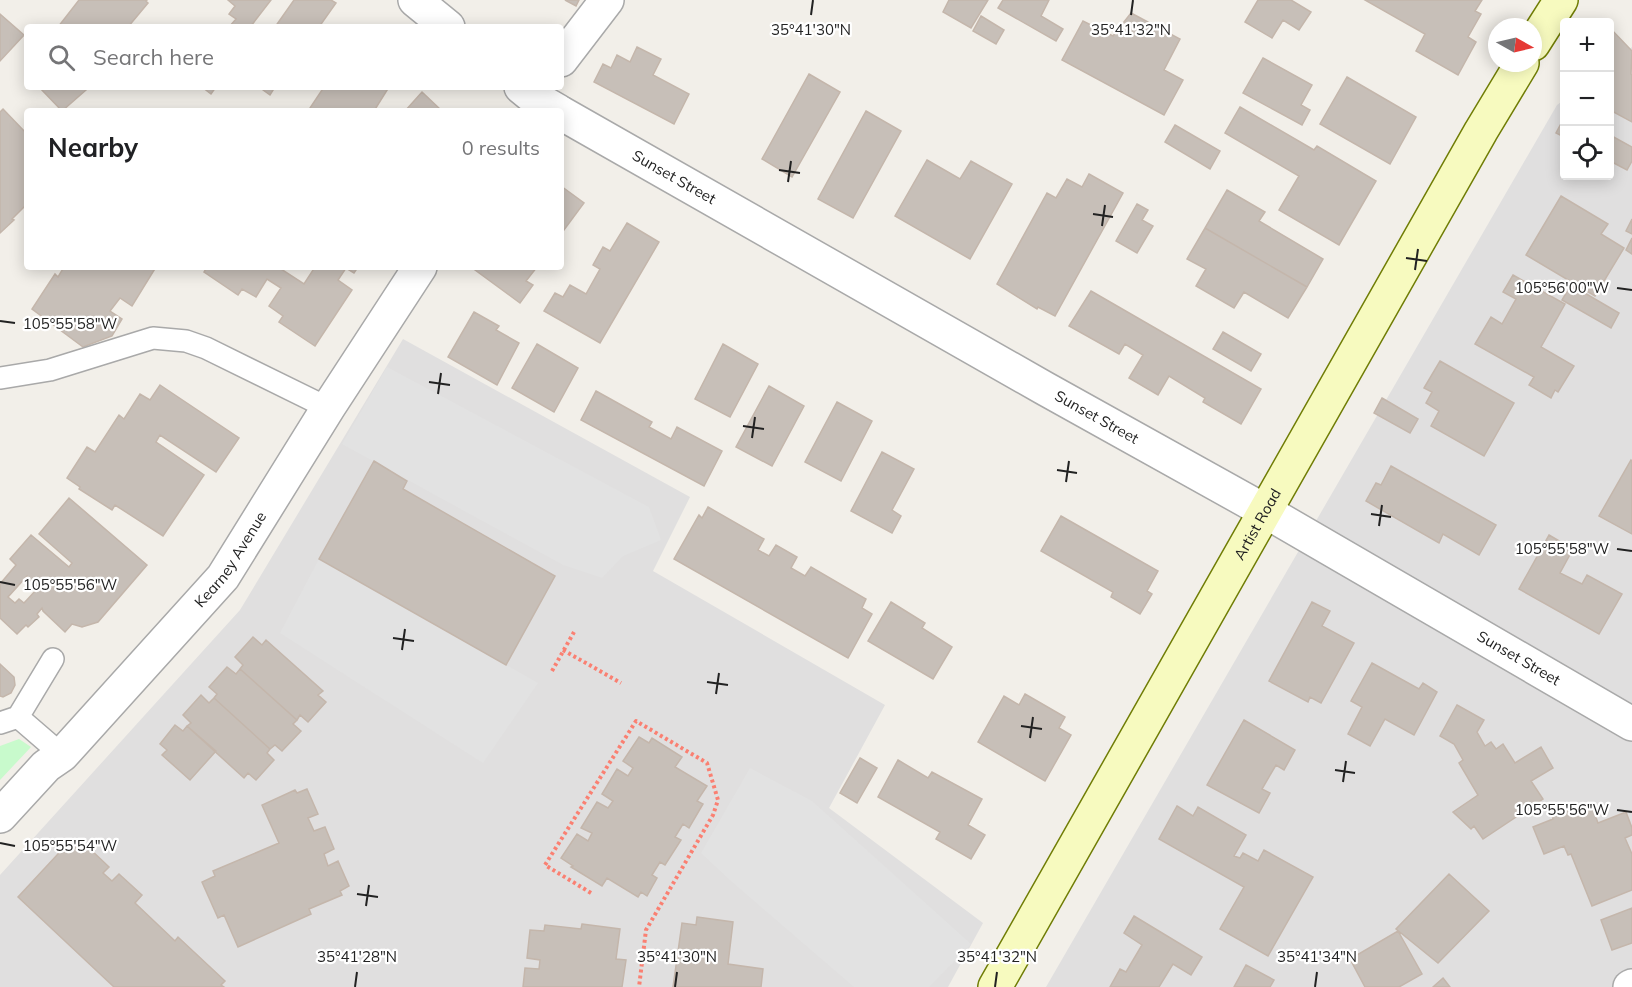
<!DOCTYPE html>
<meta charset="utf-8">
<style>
:root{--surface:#fff;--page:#f2f2f2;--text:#202124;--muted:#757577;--line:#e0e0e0}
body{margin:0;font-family:Mulish,sans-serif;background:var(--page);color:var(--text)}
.controls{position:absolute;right:18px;top:18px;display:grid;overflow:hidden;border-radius:6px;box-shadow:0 3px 15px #0003}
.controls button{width:54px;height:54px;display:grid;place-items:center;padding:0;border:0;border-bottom:2px solid var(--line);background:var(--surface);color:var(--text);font:30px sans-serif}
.compass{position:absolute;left:1488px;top:18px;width:54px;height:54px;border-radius:50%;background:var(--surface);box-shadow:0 3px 15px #0003;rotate:98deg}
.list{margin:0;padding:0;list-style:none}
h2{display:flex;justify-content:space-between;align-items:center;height:78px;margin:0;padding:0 24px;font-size:26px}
h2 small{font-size:20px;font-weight:400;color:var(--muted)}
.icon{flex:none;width:33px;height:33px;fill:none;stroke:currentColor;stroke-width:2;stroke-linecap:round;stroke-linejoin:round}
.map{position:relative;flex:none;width:1632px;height:987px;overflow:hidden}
.search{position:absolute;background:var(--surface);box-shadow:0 3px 15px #0003;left:24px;top:24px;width:540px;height:66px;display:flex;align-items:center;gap:15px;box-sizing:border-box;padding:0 21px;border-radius:6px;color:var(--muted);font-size:22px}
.panel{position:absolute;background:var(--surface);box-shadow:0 3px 15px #0003;left:24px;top:108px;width:540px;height:162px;border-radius:6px}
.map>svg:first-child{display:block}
.residential{fill:#e0dfdf}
.park{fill:#c8facc}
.parking{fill:#e2e2e2}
.building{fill:#c7bfb8;stroke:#c4b6ab;stroke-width:1.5;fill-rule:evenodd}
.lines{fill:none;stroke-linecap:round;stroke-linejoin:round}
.lane-casing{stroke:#a9a9a9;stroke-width:24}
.street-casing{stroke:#a9a9a9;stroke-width:36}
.secondary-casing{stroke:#707d05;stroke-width:36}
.path{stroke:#fa8072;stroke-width:4;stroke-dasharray:3 3;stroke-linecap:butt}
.lane{stroke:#fff;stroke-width:21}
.street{stroke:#fff;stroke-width:33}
.secondary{stroke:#f7fabf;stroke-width:33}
.ticks{fill:none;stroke:#222;stroke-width:2}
.labels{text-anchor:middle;stroke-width:4.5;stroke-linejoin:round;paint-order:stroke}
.street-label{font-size:15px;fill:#222;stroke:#fff}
.ticks-label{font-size:15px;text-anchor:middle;fill:#222;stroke:#fff;stroke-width:4.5;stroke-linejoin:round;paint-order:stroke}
</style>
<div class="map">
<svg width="1632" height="987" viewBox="0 0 1632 987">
<rect width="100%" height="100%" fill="#f2efe9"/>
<path class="residential" d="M 1632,47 L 1632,987 L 1046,987 L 1557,105 L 1564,100 L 1564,176 L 1610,176 L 1610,64 Z
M 403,339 L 690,497 L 653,571 L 885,705 L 829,808 L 983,923 L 948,987 L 0,987 L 0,875 L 240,610 Z"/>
<path class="park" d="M 19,739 L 31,747 L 0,780 L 0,746 Z"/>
<path class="parking" d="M 387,367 L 649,507 L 661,540 L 623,556 L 602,578 L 563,565 L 342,444 Z
M 319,559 L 538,683 L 483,763 L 280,633 Z
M 750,768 L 812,801 L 971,944 L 929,987 L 854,987 L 731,881 L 701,853 Z"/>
<path class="building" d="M 79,0 L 147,0 L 146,1 L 148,3 L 128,27 L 58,27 Z
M 228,0 L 271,0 L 251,26 L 253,27 L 229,27 L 236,19 L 229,14 L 235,6 Z
M 294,0 L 331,0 L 336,3 L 319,27 L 275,27 Z
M 565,0 L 579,0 L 576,6 Z
M 949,0 L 988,0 L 971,28 L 943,12 Z
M 1003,0 L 1049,0 L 1041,16 L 1063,29 L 1056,41 L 998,8 Z
M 1258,0 L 1291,0 L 1311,12 L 1299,30 L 1283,20 L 1272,38 L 1245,22 Z
M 1365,0 L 1482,0 L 1475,11 L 1481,14 L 1468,37 L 1476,42 L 1458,75 L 1416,51 L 1425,34 Z
M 1131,13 L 1180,39 L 1164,70 L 1183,80 L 1164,115 L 1062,60 L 1083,21 L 1113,36 Z
M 0,14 L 24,35 L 0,61 Z
M 981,16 L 1004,30 L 996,44 L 973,31 Z
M 1610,28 L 1632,51 L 1631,74 L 1632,75 L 1632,122 L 1610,110 Z
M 637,47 L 661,59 L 653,75 L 689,94 L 674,124 L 594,82 L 603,64 L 611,68 L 617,55 L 630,62 Z
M 1263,58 L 1312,85 L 1301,105 L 1310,110 L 1302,125 L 1243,93 Z
M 809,74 L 840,92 L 792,177 L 762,159 Z
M 1347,77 L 1416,117 L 1390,164 L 1320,124 Z
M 39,87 L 83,87 L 86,90 L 62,111 Z
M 202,87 L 216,87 L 211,94 Z
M 259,87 L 275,87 L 270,95 Z
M 324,87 L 389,87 L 374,111 L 308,111 Z
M 422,92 L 442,111 L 405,111 Z
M 1240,107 L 1314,150 L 1317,146 L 1376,181 L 1339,245 L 1279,210 L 1299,176 L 1225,133 Z
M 3,109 L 27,134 L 27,204 L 12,219 L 14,220 L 0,233 L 0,112 Z
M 866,111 L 901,131 L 853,218 L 818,199 Z
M 1564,118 L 1564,137 L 1556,133 Z
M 1175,125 L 1220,151 L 1210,169 L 1165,142 Z
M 1610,135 L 1632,147 L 1632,161 L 1627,170 L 1610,161 Z
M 927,160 L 960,179 L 971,161 L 1012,184 L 970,259 L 895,216 Z
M 1089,174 L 1123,193 L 1055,316 L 1038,307 L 1037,309 L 997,284 L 1047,193 L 1056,198 L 1067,179 L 1082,187 Z
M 561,186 L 584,203 L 561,234 Z
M 1227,190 L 1265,212 L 1259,221 L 1323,259 L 1307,287 L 1205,228 Z
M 1561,196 L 1608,224 L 1601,234 L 1624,248 L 1595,296 L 1526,255 Z
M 1137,204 L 1148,210 L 1142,220 L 1153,226 L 1137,253 L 1116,241 Z
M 1632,219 L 1632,234 L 1626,231 Z
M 627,223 L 659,242 L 600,343 L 544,311 L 555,293 L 563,297 L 570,285 L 586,294 L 600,269 L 593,265 L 603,247 L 610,251 Z
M 1205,228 L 1307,287 L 1288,318 L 1244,292 L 1234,308 L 1196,286 L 1206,269 L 1187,259 Z
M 1632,238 L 1632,254 L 1626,250 Z
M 64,267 L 156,267 L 132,306 L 120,298 L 110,311 L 122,319 L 112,336 L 83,347 L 32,309 L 55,274 L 58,277 Z
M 207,267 L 278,267 L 304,284 L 315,267 L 358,267 L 354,273 L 346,268 L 338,280 L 352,290 L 315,346 L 279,322 L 283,316 L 269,306 L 281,288 L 267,279 L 256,297 L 242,289 L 238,295 L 204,272 Z
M 471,267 L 537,267 L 526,281 L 533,285 L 520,303 Z
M 1513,275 L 1565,304 L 1541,347 L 1574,366 L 1558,392 L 1555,390 L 1551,398 L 1529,385 L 1534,377 L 1475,344 L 1491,317 L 1502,324 L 1516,299 L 1503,292 Z
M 1571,285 L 1619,313 L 1611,328 L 1562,300 Z
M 1091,291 L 1261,389 L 1241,424 L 1203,402 L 1205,398 L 1169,376 L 1158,395 L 1129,378 L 1143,355 L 1125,344 L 1119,354 L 1069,326 Z
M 474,312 L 499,326 L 496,330 L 519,343 L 497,385 L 448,357 Z
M 1223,332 L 1261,354 L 1251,371 L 1213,349 Z
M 537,344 L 578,368 L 554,412 L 512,388 Z
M 723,344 L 758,364 L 730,417 L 695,399 Z
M 1440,361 L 1514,403 L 1484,456 L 1431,426 L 1439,411 L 1426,403 L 1432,392 L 1424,388 Z
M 160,385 L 239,438 L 216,472 L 160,435 L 156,442 L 204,475 L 163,536 L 115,505 L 112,510 L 79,489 L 80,487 L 67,478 L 87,447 L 95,452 L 119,415 L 124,419 L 140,394 L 150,400 Z
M 769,386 L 804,406 L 772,466 L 736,447 Z
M 596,391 L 652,422 L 649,427 L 671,439 L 677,427 L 722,451 L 704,486 L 581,420 Z
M 1382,398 L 1418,419 L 1410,433 L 1374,413 Z
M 837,402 L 872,421 L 841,481 L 805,462 Z
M 882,452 L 914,469 L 892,510 L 901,516 L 892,533 L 851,511 Z
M 1631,460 L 1632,461 L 1632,534 L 1599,516 Z
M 374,461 L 407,481 L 403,489 L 555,576 L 506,665 L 319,559 Z
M 1391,466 L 1496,525 L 1479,555 L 1443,534 L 1439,543 L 1366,501 L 1376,483 L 1381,485 Z
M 69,498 L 147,565 L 98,622 L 82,627 L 72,624 L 65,632 L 43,611 L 42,608 L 37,614 L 39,617 L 28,627 L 26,625 L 17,634 L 0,618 L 0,584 L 16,565 L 10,559 L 31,535 L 69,567 L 72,563 L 39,534 ZM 27,576 L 37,589 L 24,603 L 19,599 L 15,603 L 8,597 Z
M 708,507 L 764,539 L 758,550 L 769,556 L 776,545 L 797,557 L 791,568 L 805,576 L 811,567 L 866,599 L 862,608 L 872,614 L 848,658 L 674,559 L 699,515 L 702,518 Z
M 1061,516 L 1158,571 L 1147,591 L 1152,594 L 1140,614 L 1111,597 L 1113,592 L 1041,551 Z
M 1549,535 L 1573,549 L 1560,573 L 1582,584 L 1587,575 L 1622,594 L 1599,634 L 1519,589 Z
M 891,602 L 925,623 L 922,628 L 952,647 L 933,679 L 868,641 Z
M 1312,602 L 1330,611 L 1322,626 L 1354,643 L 1321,703 L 1310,697 L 1308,702 L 1269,681 Z
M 253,637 L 262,645 L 266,640 L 323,691 L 318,695 L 326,702 L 308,722 L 300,715 L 297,720 L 240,669 L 243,665 L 235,657 Z
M 1372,663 L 1419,689 L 1423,683 L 1437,692 L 1414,735 L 1385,719 L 1370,746 L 1348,734 L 1362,707 L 1351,701 Z
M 0,664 L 14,677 L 15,685 L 11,693 L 3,697 L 0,696 Z
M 227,667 L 236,674 L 240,669 L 297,720 L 293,724 L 301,731 L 282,751 L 275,745 L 270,749 L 214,698 L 217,694 L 209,687 Z
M 1025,694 L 1065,717 L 1059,728 L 1071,735 L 1045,781 L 978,742 L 1004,696 L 1019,705 Z
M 201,695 L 209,703 L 214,698 L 270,749 L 267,753 L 274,760 L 256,780 L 248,773 L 244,778 L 187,726 L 191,723 L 183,715 Z
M 1457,705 L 1484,720 L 1477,732 L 1485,746 L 1491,742 L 1496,749 L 1503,744 L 1515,763 L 1541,747 L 1553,768 L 1531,781 L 1543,799 L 1483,839 L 1474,826 L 1471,829 L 1453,812 L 1478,795 L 1459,763 L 1463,760 L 1454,744 L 1440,736 Z
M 1244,720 L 1295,750 L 1284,770 L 1276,765 L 1262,789 L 1270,793 L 1259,813 L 1207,785 Z
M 175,725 L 183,731 L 187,726 L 216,751 L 190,780 L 162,755 L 167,750 L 160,744 Z
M 639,737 L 649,743 L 652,738 L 682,757 L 675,767 L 707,786 L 697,801 L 703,804 L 689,828 L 683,824 L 675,837 L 681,840 L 665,865 L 660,862 L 652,875 L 657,878 L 647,896 L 641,892 L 638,897 L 607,878 L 602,886 L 571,867 L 573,866 L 561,858 L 577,834 L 588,841 L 592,833 L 581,828 L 597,802 L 608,808 L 613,801 L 602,794 L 617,769 L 628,776 L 633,768 L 623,761 Z
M 860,758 L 877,768 L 857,803 L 840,793 Z
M 898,760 L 928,778 L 932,772 L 982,799 L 968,825 L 985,835 L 971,859 L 936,839 L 940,832 L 878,797 Z
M 307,789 L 318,814 L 308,818 L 314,831 L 325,827 L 334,849 L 324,854 L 328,866 L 338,861 L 349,886 L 340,891 L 342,895 L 309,909 L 311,914 L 238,947 L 224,915 L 218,918 L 202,882 L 215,876 L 213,871 L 279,843 L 262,805 L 295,790 L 297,793 Z
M 1177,806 L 1193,816 L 1198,807 L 1246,835 L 1234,856 L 1240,858 L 1243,853 L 1258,861 L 1264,850 L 1313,877 L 1268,956 L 1220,929 L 1244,887 L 1159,839 Z
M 1592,807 L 1598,823 L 1626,812 L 1632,828 L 1632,835 L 1625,838 L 1632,854 L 1632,890 L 1592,906 L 1571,854 L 1568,855 L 1564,846 L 1544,854 L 1533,827 L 1553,819 L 1552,816 L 1572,808 L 1575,814 Z
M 70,841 L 83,853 L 88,847 L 109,867 L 103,873 L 112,881 L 119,874 L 142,895 L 135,903 L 175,941 L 178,937 L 225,981 L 221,985 L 224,987 L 114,987 L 18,897 Z
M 1449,874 L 1489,911 L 1438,963 L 1396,929 Z
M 1632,908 L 1632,943 L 1612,950 L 1601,920 Z
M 1134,916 L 1202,957 L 1191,975 L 1173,964 L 1159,987 L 1110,987 L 1120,969 L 1126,972 L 1142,945 L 1124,933 Z
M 697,917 L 733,922 L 728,964 L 763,969 L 761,987 L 673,987 L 682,923 L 696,925 Z
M 582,924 L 620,929 L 616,959 L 626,960 L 622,987 L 523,987 L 525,968 L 539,969 L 540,960 L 527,958 L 530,930 L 544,931 L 545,925 L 581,929 Z
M 1398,931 L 1422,974 L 1399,987 L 1365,987 L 1350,959 Z
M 1246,965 L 1274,980 L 1270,987 L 1234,987 Z
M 1443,978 L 1450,987 L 1433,987 Z"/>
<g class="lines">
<g class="lane-casing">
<path id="lane" d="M 1,378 L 50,370 L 153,338 L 186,341 L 206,348 L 328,408
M 18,717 L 53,659
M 0,723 L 18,717 L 62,755"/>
</g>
<g class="street-casing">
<g id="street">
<path d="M 415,0 L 448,27"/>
<path d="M 561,60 L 607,0"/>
<path d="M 521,87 L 532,96 L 558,111"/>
<path id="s1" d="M 561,113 L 1044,388 L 1265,511 L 1632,724"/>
<path id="s2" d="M 0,816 L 46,766 L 62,755 L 223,577 L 328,408 L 420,267"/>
<path d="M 1630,987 L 1632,986"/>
</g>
</g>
<g class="secondary-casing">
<g id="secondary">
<path d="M 1533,44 L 1561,0"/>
<path id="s3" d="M 995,987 L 1481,131 L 1522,63"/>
</g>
</g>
<path class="path" d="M 563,650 L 621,683
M 552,671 L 574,632
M 591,893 L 545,865 L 636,721 L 707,763 L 718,800 L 713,815 L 646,930 L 639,987"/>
<use href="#lane" class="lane"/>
<use href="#street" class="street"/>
<use href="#secondary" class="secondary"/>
</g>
<path class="ticks" d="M 811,15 L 813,0M 1131,15 L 1133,0M 779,170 L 800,173M 788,182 L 791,161M 1093,214 L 1113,217M 1102,226 L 1105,205M 1406,258 L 1427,261M 1415,270 L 1418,249M 1617,288 L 1632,290M 0,321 L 15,323M 429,382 L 450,385M 438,394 L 441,373M 743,426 L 764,429M 752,438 L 755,417M 1057,470 L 1077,473M 1066,482 L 1069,461M 1371,514 L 1391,517M 1379,526 L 1382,505M 1617,549 L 1632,551M 0,582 L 15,585M 393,638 L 414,641M 402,650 L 405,629M 707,682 L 728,685M 716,694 L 719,673M 1021,726 L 1042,729M 1030,738 L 1033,717M 1335,770 L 1355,773M 1343,782 L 1346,761M 1617,810 L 1632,812M 0,843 L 15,846M 357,894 L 378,897M 366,906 L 369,885M 355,987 L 357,972M 675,987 L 677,972M 995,987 L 997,972M 1315,987 L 1317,972"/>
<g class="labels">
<g class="street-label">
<text dy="5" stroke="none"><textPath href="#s1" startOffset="130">Sunset Street</textPath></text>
<text dy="5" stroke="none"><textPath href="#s1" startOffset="616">Sunset Street</textPath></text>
<text dy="5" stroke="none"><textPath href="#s3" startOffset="532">Artist Road</textPath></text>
<text dy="5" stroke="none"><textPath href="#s2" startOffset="346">Kearney Avenue</textPath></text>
<text dy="5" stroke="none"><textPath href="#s1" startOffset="1102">Sunset Street</textPath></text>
</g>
</g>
<g class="ticks-label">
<text x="811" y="35">35°41'30"N</text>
<text x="1131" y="35">35°41'32"N</text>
<text x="1562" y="293">105°56'00"W</text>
<text x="70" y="329">105°55'58"W</text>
<text x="1562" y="554">105°55'58"W</text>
<text x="70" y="590">105°55'56"W</text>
<text x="1562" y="815">105°55'56"W</text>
<text x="70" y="851">105°55'54"W</text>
<text x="357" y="962">35°41'28"N</text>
<text x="677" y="962">35°41'30"N</text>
<text x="997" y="962">35°41'32"N</text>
<text x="1317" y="962">35°41'34"N</text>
</g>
</svg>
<div class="controls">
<button>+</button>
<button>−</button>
<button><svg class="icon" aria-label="locate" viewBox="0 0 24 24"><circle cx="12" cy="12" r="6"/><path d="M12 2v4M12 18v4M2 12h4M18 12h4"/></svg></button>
</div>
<svg class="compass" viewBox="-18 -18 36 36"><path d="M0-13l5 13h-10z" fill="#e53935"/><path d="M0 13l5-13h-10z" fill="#757577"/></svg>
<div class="search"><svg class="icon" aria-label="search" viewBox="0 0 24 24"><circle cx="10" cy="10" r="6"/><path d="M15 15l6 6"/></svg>Search here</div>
<section class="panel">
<h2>Nearby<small>0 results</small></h2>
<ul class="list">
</ul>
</section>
</div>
